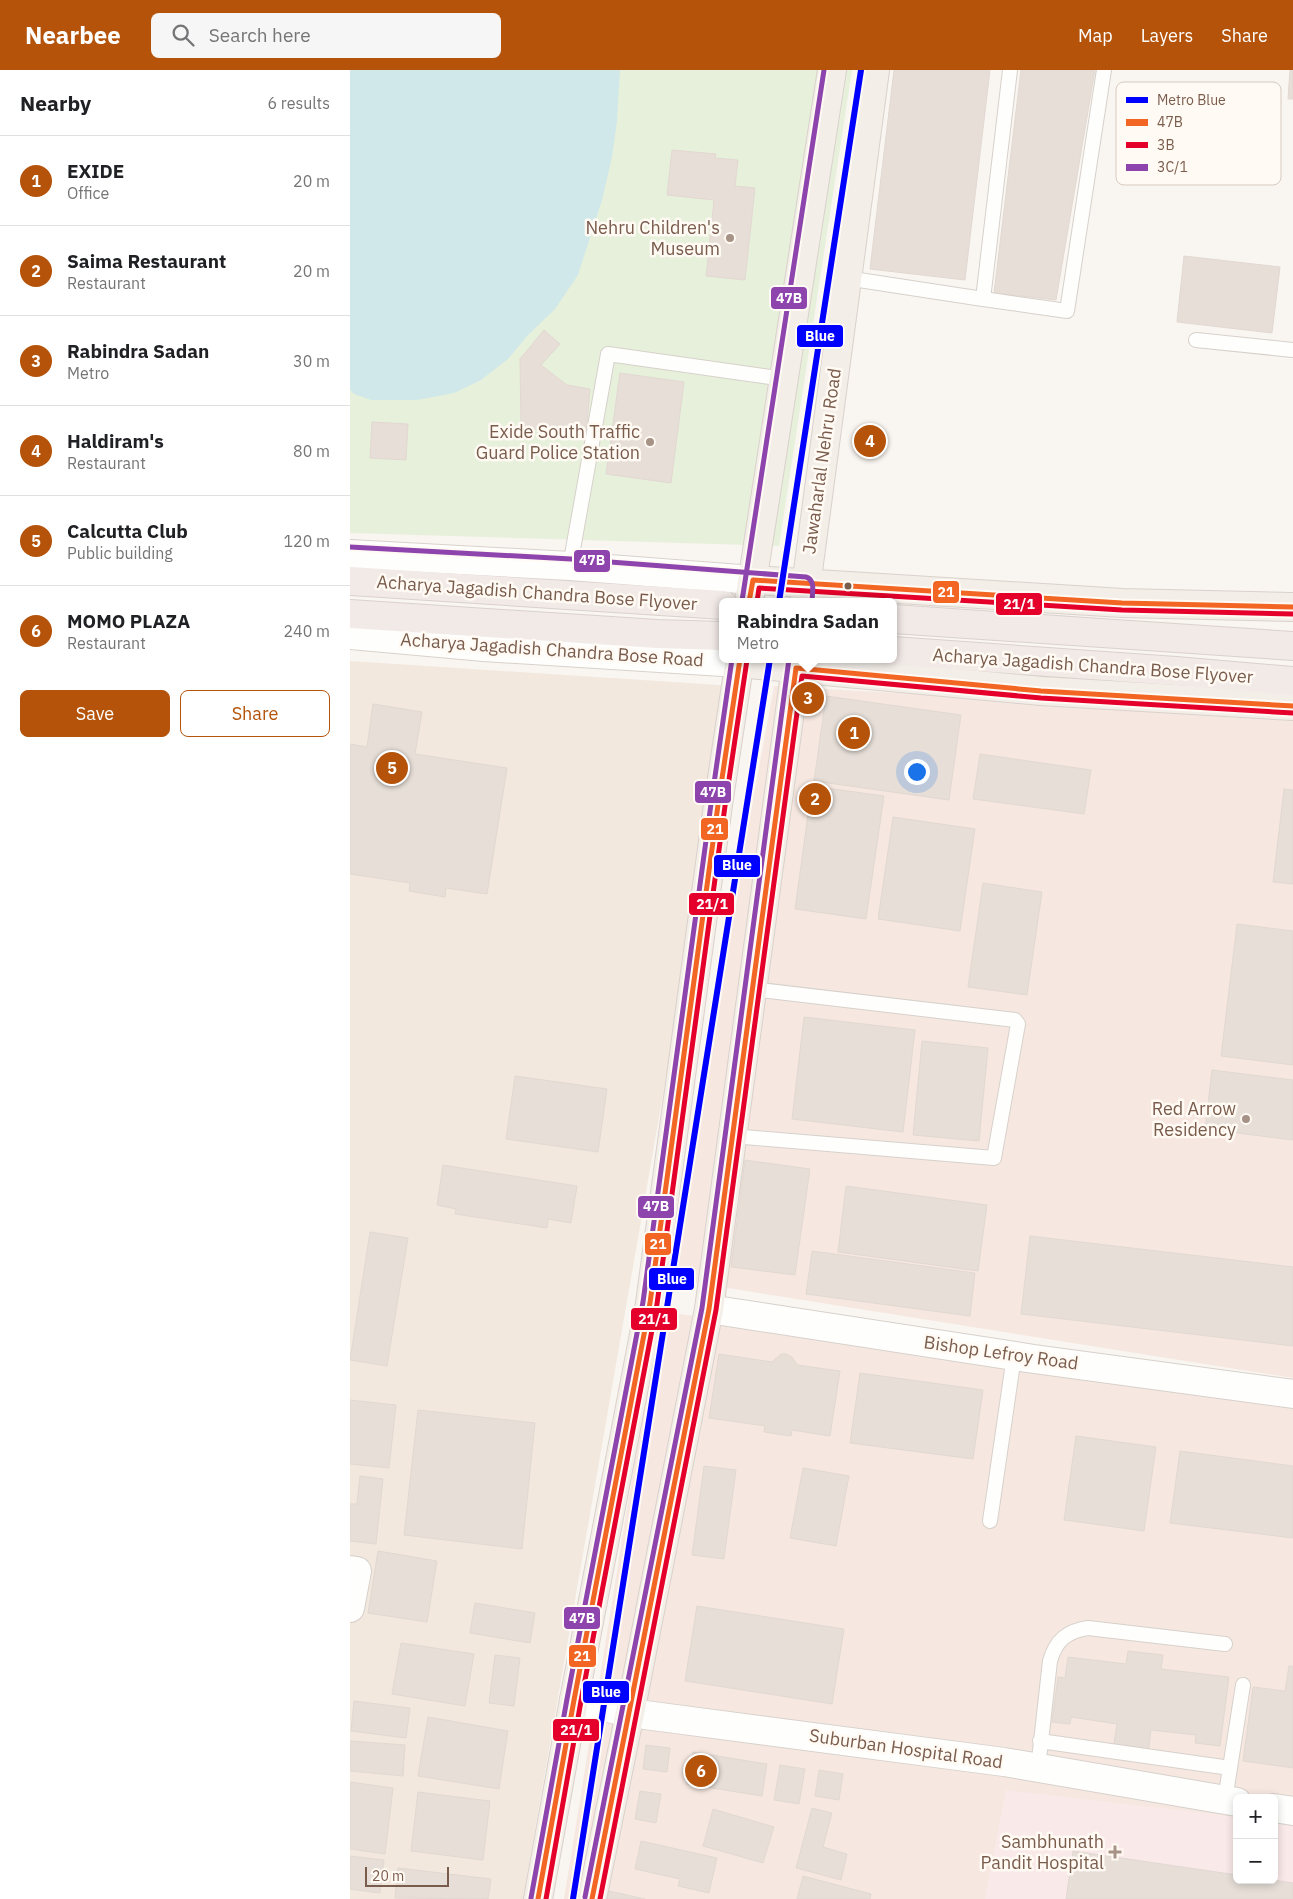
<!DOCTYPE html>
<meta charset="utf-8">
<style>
:root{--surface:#fff;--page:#f6f6f6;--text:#202124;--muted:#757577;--line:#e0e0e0;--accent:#b45309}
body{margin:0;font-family:"IBM Plex Sans",sans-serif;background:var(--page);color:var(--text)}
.controls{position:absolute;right:15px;bottom:15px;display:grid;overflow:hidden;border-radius:8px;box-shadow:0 2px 8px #0003}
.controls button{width:45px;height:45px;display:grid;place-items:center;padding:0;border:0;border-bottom:1px solid var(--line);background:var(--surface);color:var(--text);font:25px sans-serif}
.scale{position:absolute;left:15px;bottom:12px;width:84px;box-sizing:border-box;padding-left:5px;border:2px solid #7a5c4d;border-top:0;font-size:14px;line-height:18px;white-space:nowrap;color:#7a5c4d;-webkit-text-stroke:4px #fffaf3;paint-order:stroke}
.you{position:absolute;left:566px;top:701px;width:18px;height:18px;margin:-12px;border:4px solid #fff;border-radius:50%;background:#1a73e8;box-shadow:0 0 0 8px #1a73e833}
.badge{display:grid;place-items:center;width:32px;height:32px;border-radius:50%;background:var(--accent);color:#fff;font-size:16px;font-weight:700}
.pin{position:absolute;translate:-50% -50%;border:2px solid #fff;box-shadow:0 1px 5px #0006}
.popup{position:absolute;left:369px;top:528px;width:178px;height:65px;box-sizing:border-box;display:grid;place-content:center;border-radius:8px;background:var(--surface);filter:drop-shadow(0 1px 4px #0005);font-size:16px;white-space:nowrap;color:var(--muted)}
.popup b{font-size:19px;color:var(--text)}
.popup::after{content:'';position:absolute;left:50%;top:100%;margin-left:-10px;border:10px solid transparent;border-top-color:var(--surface)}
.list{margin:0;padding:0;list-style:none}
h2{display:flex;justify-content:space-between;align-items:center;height:65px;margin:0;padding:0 20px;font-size:21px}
h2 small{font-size:16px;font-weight:400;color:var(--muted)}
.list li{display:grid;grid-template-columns:32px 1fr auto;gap:15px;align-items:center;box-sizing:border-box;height:90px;padding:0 20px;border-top:1px solid var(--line)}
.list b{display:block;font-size:19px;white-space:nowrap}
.list p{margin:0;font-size:16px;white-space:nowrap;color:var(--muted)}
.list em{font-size:16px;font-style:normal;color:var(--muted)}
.actions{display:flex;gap:10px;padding:15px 20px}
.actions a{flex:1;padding:11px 0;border:1px solid var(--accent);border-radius:8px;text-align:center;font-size:18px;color:var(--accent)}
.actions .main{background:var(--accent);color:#fff}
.icon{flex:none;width:28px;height:28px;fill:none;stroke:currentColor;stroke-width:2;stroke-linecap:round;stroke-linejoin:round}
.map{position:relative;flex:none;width:943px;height:1829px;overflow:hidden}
header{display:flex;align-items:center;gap:30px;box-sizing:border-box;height:70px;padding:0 25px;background:var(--accent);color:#fff}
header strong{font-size:24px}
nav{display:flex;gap:28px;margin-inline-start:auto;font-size:18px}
.search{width:350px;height:45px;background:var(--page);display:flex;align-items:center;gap:12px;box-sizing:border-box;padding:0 18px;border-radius:8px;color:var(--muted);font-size:19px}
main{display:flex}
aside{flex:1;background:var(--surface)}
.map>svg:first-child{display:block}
.residential{fill:#f2e8de}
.commercial{fill:#f6e8e1;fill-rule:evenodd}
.medical{fill:#fae9e9}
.green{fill:#e7f0db}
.water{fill:#d0e8ea}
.building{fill:#e6ded7;stroke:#e2d8d2}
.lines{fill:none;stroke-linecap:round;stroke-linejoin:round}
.service-casing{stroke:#d7d1cb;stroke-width:16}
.minor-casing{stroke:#d7d1cb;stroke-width:30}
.secondary-casing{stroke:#d9d2cb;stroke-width:30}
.primary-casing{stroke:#dad1cc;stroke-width:30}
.motorway-casing{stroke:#dad1cc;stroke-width:30}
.service{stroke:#fefefd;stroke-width:14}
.minor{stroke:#fefefd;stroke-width:28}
.secondary{stroke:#fefefd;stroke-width:28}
.primary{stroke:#f3eee8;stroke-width:28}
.motorway{stroke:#f2eae7;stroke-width:28}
.bus-1-casing{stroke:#fffaf3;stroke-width:9}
.bus-2-casing{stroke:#fffaf3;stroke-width:9}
.bus-3-casing{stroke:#fffaf3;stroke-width:9}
.bus-1{stroke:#f26522;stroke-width:5}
.bus-2{stroke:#e4002b;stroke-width:5}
.bus-3{stroke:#8e44ad;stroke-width:5}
.metro-1-casing{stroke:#fffaf3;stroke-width:10}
.metro-1{stroke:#00f;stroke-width:6}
.poi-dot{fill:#a69286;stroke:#fffaf3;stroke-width:2}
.bus-dot{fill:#7a5c4d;stroke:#fffaf3;stroke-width:2}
.labels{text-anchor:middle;stroke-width:5;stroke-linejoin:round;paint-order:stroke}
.poi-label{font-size:18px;fill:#7a5c4d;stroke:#fffaf3;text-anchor:end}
.street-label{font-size:18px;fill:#7a5c4d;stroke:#fffaf3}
.key{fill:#fffaf3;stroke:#d7cbc1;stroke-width:1}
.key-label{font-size:14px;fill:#7a5c4d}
.line-badge{stroke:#fffaf3;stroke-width:2}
.badge-label{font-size:14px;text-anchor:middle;font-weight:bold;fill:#fff}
</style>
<header>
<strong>Nearbee</strong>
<div class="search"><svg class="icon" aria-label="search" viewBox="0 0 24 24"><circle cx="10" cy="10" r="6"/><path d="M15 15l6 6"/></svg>Search here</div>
<nav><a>Map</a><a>Layers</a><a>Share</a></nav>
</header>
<main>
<aside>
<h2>Nearby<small>6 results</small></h2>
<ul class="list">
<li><span class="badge">1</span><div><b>EXIDE</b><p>Office</p></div><em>20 m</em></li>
<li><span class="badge">2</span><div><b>Saima Restaurant</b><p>Restaurant</p></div><em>20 m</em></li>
<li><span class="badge">3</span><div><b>Rabindra Sadan</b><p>Metro</p></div><em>30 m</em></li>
<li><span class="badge">4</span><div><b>Haldiram's</b><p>Restaurant</p></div><em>80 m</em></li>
<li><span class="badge">5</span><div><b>Calcutta Club</b><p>Public building</p></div><em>120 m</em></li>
<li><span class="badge">6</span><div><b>MOMO PLAZA</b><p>Restaurant</p></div><em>240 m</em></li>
</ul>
<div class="actions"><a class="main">Save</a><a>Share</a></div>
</aside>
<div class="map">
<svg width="943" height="1829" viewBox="0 0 943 1829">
<rect width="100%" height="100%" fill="#f9f5f0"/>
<path class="residential" d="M 0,591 L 384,616 L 173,1829 L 0,1829 Z"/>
<path class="commercial" d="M 424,616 L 943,646 L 943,1308 L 315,1208 Z
M 309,1241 L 943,1333 L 943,1829 L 214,1829 ZM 887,1728 L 924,1728 L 924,1810 L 887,1810 Z"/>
<path class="medical" d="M 656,1720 L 887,1747 L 887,1810 L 924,1810 L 924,1752 L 943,1754 L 943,1829 L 635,1829 Z"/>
<path class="green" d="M 0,0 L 502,0 L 429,476 L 0,463 Z"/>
<path class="water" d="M 0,0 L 270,0 L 267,51 L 262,87 L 252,130 L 228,205 L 205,239 L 177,266 L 158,289 L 131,310 L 104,323 L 67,330 L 21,330 L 4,324 L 0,320 Z"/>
<path class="building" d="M 544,0 L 640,0 L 615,210 L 520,199 Z
M 671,0 L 745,0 L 706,230 L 644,223 Z
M 940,0 L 943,0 L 943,29 L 938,29 Z
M 322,80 L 366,84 L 365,88 L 388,90 L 385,116 L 405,118 L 395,210 L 356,206 L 364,130 L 317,125 Z
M 834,186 L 930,197 L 922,263 L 827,252 Z
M 194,260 L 210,274 L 191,295 L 217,315 L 240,319 L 236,363 L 171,358 L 170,289 Z
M 270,303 L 334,312 L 321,413 L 256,404 Z
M 22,352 L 58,354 L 56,390 L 20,388 Z
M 476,626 L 611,645 L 599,730 L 464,711 Z
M 23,634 L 72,642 L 65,684 L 157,698 L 137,824 L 96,818 L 95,827 L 59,821 L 60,813 L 0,804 L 0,674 L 17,677 Z
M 630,684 L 741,700 L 734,744 L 623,729 Z
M 462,716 L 534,726 L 516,849 L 445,839 Z
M 934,719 L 943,720 L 943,814 L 923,812 Z
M 543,747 L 625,759 L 610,861 L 528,849 Z
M 633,813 L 692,822 L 677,925 L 618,917 Z
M 887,854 L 943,861 L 943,995 L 871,986 Z
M 454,947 L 565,960 L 553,1062 L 442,1049 Z
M 572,971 L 638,978 L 629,1071 L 563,1065 Z
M 862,1000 L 943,1010 L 943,1070 L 855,1059 Z
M 165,1006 L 257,1019 L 248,1082 L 156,1069 Z
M 395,1090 L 460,1099 L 445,1205 L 381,1197 Z
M 93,1095 L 227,1116 L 221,1153 L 198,1149 L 197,1158 L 105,1144 L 106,1139 L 87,1135 Z
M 496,1116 L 637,1135 L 628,1201 L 488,1182 Z
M 20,1162 L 58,1168 L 37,1296 L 0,1290 Z
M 680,1166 L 943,1197 L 943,1276 L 671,1244 Z
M 462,1181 L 625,1203 L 620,1246 L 456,1224 Z
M 369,1284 L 422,1292 L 431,1284 L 436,1284 L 442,1287 L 447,1295 L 490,1301 L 480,1366 L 442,1360 L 441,1366 L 414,1362 L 415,1356 L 359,1348 Z
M 510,1303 L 633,1320 L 623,1389 L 500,1373 Z
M 0,1330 L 46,1335 L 39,1398 L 0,1394 Z
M 68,1340 L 185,1353 L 172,1479 L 54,1465 Z
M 726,1366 L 806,1377 L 794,1461 L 714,1450 Z
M 830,1381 L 943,1396 L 943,1468 L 820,1453 Z
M 354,1396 L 386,1400 L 374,1489 L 342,1485 Z
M 453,1398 L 499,1406 L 486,1476 L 440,1468 Z
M 10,1406 L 33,1409 L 26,1474 L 0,1471 L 0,1434 L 7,1434 Z
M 28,1481 L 87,1491 L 77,1552 L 18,1543 Z
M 125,1533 L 185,1543 L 180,1573 L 120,1563 Z
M 347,1536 L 494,1559 L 482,1634 L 335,1611 Z
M 51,1573 L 124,1584 L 115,1636 L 42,1624 Z
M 778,1581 L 813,1585 L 811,1599 L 879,1607 L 870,1676 L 845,1673 L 846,1665 L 801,1660 L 798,1684 L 763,1680 L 767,1654 L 721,1647 L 720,1654 L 702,1652 L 708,1607 L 715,1608 L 718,1587 L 776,1594 Z
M 145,1585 L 170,1588 L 164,1636 L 139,1633 Z
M 939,1596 L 943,1596 L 943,1698 L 893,1691 L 903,1617 L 935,1621 Z
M 4,1631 L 60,1638 L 56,1668 L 1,1661 Z
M 78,1647 L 158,1661 L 149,1719 L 68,1706 Z
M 0,1671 L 55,1675 L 53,1706 L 0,1701 Z
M 296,1675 L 320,1678 L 317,1702 L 293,1699 Z
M 343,1682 L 417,1694 L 412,1726 L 337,1714 Z
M 430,1695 L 455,1699 L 449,1734 L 424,1730 Z
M 469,1700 L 493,1704 L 489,1730 L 465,1726 Z
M 0,1712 L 43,1718 L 35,1784 L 0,1779 Z
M 290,1721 L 311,1724 L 306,1753 L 285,1749 Z
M 68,1722 L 140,1731 L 133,1790 L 61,1781 Z
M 462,1738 L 482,1743 L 473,1777 L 497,1784 L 491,1810 L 446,1798 Z
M 363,1739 L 424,1757 L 413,1793 L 353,1776 Z
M 291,1771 L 367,1788 L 359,1823 L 328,1816 L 330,1809 L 285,1799 Z
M 723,1781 L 887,1805 L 887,1810 L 923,1810 L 943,1813 L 943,1829 L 716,1829 Z
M 0,1786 L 34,1790 L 30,1823 L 0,1819 Z
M 48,1798 L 141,1809 L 138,1829 L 45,1828 Z
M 453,1806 L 521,1824 L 520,1829 L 447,1829 Z
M 259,1821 L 295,1829 L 257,1829 Z"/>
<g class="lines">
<g class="service-casing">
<path id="service" d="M 496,208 L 633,229 L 660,0
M 633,229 L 717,241 L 754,0
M 846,270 L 943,280
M 220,496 L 258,284 L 434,309
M 382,1066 L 644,1088 L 668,954 L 665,950 L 402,919
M 640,1451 L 664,1286
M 690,1671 L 880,1698
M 688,1698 L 700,1591 C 706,1570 717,1561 738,1558 L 875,1574
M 875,1730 L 893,1615"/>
</g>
<g class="minor-casing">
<path id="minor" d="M 359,1239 L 684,1289 L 943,1324
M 0,1500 L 7,1501 L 0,1538
M 224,1630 L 280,1643 L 654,1692 L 887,1732
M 924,1738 L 943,1741"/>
</g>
<g class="secondary-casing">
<path id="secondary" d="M 0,484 L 220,496 L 403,510
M 0,565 L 134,577 L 389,593"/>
</g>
<g class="primary-casing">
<path id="primary" d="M 403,510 L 772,533 L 943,537
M 454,531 L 525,0
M 399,532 L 482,0
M 389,593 L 691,621 L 943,636
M 188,1829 L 224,1630 L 300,1233 L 368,735 L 390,589
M 242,1829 L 280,1643 L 359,1239 L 447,589"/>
</g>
<g class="motorway-casing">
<path id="motorway" d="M 0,511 L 373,535
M 0,544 L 307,564 L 373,566
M 543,549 L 943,576
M 543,581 L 826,601 L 943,611"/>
</g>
<use href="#service" class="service"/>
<use href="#minor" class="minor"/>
<use href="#secondary" class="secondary"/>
<use href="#primary" class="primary"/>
<use href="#motorway" class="motorway"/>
<g class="bus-1-casing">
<path id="bus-1" d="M 399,532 L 403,510 L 772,533 L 943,537
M 188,1829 L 224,1630 L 300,1233 L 368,735 L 390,589
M 242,1829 L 359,1239 L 446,598 L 691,621 L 943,636"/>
</g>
<g class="bus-2-casing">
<path id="bus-2" d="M 407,532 L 409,518 L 772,540 L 943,544
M 196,1829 L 231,1631 L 307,1234 L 375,736 L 397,590
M 250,1829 L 366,1240 L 452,606 L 691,628 L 943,643"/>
</g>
<g class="bus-3-casing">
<path id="bus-3" d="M 0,477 L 221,489 L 456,507 C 466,510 462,523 462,532
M 392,531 L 474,0
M 235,1827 L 352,1238 L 439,589
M 181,1828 L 217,1629 L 293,1232 L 361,734 L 382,589"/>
</g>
<use href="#bus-1" class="bus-1"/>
<use href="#bus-2" class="bus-2"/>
<use href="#bus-3" class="bus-3"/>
<g class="metro-1-casing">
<path id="metro-1" d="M 429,532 L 511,0
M 223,1829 L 420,589"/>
</g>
<use href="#metro-1" class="metro-1"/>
</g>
<g class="poi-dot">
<circle cx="380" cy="168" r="5"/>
<circle cx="300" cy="372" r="5"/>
<circle cx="896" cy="1049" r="5"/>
<path d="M762.5 1774.5h5v5h5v5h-5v5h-5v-5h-5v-5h5z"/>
</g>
<circle class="bus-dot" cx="498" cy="516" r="4.5"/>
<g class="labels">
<g class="poi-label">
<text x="370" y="164">Nehru Children's<tspan x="370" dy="21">Museum</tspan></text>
<text x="290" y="368">Exide South Traffic<tspan x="290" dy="21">Guard Police Station</tspan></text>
<text x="886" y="1045">Red Arrow<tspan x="886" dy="21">Residency</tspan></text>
<text x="754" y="1778">Sambhunath<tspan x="754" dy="21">Pandit Hospital</tspan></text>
</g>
<g class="street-label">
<text transform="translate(472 391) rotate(-82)" y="6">Jawaharlal Nehru Road</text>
<text transform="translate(187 523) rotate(4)" y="6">Acharya Jagadish Chandra Bose Flyover</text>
<text transform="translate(202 580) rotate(4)" y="6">Acharya Jagadish Chandra Bose Road</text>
<text transform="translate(743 596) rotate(4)" y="6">Acharya Jagadish Chandra Bose Flyover</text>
<text transform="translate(651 1283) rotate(8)" y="6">Bishop Lefroy Road</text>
<text transform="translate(556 1679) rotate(8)" y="6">Suburban Hospital Road</text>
</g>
</g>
<rect x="766" y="12" width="165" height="103" rx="8" class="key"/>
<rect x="776" y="27" width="22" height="6" fill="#00f"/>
<rect x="776" y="49" width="22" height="7" fill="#f26522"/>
<rect x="776" y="72" width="22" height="6" fill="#e4002b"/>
<rect x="776" y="94" width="22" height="7" fill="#8e44ad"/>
<g class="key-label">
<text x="807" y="35">Metro Blue</text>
<text x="807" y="57">47B</text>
<text x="807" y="80">3B</text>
<text x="807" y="102">3C/1</text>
</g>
<g class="line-badge">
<rect x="420" y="216" width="38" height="24" rx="5" fill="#8e44ad"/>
<rect x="446" y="254" width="48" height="24" rx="5" fill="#00f"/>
<rect x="223" y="479" width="38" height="24" rx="5" fill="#8e44ad"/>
<rect x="582" y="510" width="28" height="24" rx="5" fill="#f26522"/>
<rect x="645" y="522" width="48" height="24" rx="5" fill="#e4002b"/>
<rect x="344" y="710" width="38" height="24" rx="5" fill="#8e44ad"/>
<rect x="350" y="747" width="29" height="24" rx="5" fill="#f26522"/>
<rect x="363" y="784" width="48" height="24" rx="5" fill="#00f"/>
<rect x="338" y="822" width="47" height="24" rx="5" fill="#e4002b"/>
<rect x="287" y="1125" width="38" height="24" rx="5" fill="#8e44ad"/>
<rect x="294" y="1162" width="28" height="24" rx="5" fill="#f26522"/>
<rect x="298" y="1197" width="47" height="24" rx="5" fill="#00f"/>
<rect x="280" y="1237" width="48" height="24" rx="5" fill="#e4002b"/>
<rect x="213" y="1536" width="38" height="24" rx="5" fill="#8e44ad"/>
<rect x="218" y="1574" width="29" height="24" rx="5" fill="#f26522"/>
<rect x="232" y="1610" width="48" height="24" rx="5" fill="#00f"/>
<rect x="202" y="1648" width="48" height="24" rx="5" fill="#e4002b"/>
</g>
<g class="badge-label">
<text x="439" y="233">47B</text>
<text x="470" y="271">Blue</text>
<text x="242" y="495">47B</text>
<text x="596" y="527">21</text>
<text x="669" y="539">21/1</text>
<text x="363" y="727">47B</text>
<text x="365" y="764">21</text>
<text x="387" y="800">Blue</text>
<text x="362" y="839">21/1</text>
<text x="306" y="1141">47B</text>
<text x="308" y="1179">21</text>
<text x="322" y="1214">Blue</text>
<text x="304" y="1254">21/1</text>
<text x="232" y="1553">47B</text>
<text x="232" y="1591">21</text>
<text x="256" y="1627">Blue</text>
<text x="226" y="1665">21/1</text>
</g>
</svg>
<div class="controls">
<button>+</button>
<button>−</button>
</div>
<div class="scale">20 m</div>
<div class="you"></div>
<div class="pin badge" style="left:504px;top:663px">1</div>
<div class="pin badge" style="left:465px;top:729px">2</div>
<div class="pin badge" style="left:458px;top:628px">3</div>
<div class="popup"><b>Rabindra Sadan</b>Metro</div>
<div class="pin badge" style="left:520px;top:371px">4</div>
<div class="pin badge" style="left:42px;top:698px">5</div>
<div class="pin badge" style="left:351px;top:1701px">6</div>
</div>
</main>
